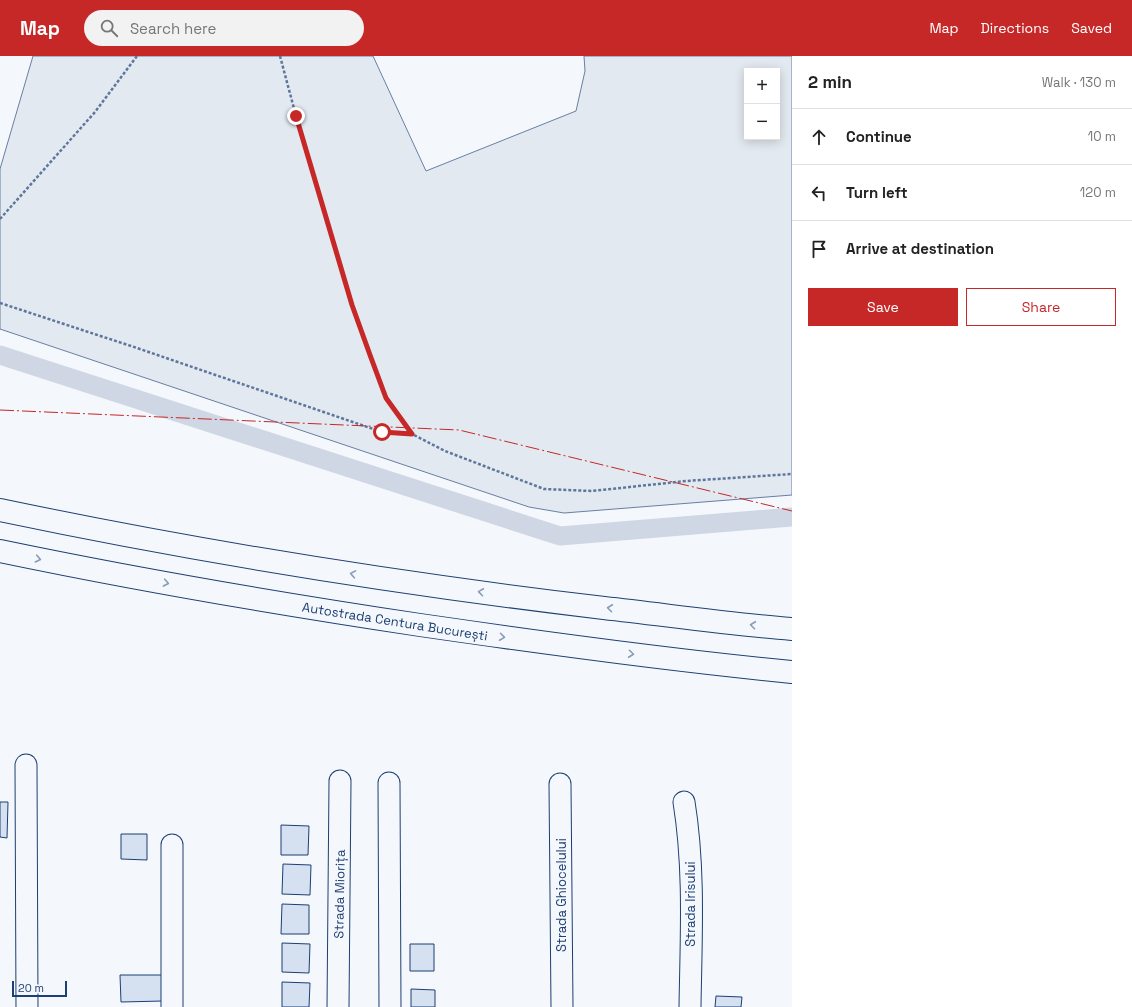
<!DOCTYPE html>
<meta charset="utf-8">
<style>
:root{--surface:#fff;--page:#f2f2f2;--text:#222;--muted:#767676;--line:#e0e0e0;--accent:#c62828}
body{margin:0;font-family:"Space Grotesk",sans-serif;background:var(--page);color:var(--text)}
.controls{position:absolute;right:12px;top:12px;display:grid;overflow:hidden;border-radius:0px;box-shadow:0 2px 10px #0003}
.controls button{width:36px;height:36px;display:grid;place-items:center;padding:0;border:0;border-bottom:1px solid var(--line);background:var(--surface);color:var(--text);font:20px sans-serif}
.scale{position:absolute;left:12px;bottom:10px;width:55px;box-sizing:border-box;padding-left:4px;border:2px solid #1d3f73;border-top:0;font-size:11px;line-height:14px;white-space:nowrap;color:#1d3f73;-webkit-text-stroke:3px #f4f7fb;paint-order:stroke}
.stop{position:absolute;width:12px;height:12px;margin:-9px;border:3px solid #c62828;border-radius:50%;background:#fff}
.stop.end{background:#c62828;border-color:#fff;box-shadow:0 1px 4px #0008}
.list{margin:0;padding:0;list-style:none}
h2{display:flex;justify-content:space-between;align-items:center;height:52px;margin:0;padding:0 16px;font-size:17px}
h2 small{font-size:13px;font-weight:400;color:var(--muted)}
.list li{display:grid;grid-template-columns:26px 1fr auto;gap:12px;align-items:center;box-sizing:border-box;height:56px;padding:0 16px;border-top:1px solid var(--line)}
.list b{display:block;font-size:15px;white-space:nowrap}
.list em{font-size:13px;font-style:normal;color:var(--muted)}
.actions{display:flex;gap:8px;padding:12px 16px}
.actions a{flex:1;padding:9px 0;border:1px solid var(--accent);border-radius:0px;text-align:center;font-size:14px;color:var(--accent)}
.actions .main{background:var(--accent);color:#fff}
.icon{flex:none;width:22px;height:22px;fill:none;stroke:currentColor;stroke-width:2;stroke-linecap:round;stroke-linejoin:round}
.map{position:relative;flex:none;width:792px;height:951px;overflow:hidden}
header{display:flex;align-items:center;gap:24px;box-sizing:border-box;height:56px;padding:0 20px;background:var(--accent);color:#fff}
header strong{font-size:19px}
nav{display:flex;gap:22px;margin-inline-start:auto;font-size:14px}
.search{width:280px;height:36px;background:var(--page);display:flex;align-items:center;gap:10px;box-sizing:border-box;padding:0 14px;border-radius:22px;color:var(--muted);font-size:15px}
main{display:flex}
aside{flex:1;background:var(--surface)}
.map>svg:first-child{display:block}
.green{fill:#e3e9f0;stroke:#687fa3;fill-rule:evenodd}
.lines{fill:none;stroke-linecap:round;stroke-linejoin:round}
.canal{stroke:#cfd7e4;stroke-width:19}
.building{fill:#d5e0f0;stroke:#1d3f73}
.minor-casing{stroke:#1d3f73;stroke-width:23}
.highway-casing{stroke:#1d3f73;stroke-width:24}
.path{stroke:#5e769c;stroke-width:2.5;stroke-dasharray:3 2;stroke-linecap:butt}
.minor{stroke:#f4f7fb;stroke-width:21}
.highway{stroke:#f4f7fb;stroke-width:22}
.power{stroke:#c62828;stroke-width:1;stroke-dasharray:14 3 2 3;stroke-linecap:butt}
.oneway{stroke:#889bb7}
.route{stroke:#c62828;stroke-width:5}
.labels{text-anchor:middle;stroke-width:3;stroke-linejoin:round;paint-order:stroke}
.street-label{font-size:13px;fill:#1d3f73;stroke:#f4f7fb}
</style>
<header>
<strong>Map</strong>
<div class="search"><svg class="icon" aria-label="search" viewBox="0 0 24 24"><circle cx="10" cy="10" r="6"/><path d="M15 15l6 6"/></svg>Search here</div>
<nav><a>Map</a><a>Directions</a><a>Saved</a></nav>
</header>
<main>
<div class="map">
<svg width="792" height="951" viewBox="0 0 792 951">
<rect width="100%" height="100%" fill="#f4f7fb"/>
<path class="green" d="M 33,0 L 373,0 L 426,115 L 576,55 L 585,15 L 584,0 L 792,0 L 792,439 L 564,457 L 529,451 L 0,273 L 0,113 ZM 747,15 L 777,15 L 777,81 L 747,81 Z"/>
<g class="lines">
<path class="canal" d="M 0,299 L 560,480 L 792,461"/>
</g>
<path class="building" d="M 0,746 L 8,746 L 7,782 L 0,781 Z
M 281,769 L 309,770 L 308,799 L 281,799 Z
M 121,778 L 147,778 L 147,804 L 121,803 Z
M 283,808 L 311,809 L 310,839 L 282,838 Z
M 282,848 L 309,849 L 309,878 L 281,878 Z
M 282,887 L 310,888 L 309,917 L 282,916 Z
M 410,888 L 434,888 L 434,915 L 410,915 Z
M 120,919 L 163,919 L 163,945 L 121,946 Z
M 282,926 L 310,927 L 309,951 L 282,951 Z
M 411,933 L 435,934 L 435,951 L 411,951 Z
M 716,940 L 742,941 L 741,951 L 715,951 Z"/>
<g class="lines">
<g class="minor-casing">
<path id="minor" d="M 26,709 L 27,951
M 389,727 L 390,951
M 560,728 L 562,951
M 684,746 C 695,814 691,883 690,951
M 172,951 L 172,789
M 338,951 L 340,725"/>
</g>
<g class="highway-casing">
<path id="highway" d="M 0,454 C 200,496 401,528 604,552 C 667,559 729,568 792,573
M 0,495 C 139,524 280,548 420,569 C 544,587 668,604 792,616"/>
</g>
<path class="path" d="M 280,0 L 296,60 L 352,249 L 386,341 L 412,378 L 445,395 L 544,433 L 592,435 L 686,425 L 792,418
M 0,163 L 95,56 L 137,0
M 0,247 L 134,291 L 382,376 L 412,378"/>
<use href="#minor" class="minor"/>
<use href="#highway" class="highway"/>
<path class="power" d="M 0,354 L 459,374 L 792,455"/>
</g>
<defs><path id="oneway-chevron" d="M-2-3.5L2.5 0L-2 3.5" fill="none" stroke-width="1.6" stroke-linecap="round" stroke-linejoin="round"/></defs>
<g class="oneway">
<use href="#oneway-chevron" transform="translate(38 503) rotate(12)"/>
<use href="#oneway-chevron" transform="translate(353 518) rotate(-170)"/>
<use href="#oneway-chevron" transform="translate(166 527) rotate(11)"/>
<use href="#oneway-chevron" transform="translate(481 536) rotate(-172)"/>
<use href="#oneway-chevron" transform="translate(610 552) rotate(-173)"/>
<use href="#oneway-chevron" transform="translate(753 569) rotate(-173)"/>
<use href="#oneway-chevron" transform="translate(502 581) rotate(8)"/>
<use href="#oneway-chevron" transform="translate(631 598) rotate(7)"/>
</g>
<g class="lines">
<path class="route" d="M 296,60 L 352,249 L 370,299 L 386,342 L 412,378 L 382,376"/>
</g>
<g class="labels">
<g class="street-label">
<text transform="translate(395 565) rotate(9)" y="5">Autostrada Centura București</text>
<text transform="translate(339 838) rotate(-89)" y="5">Strada Miorița</text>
<text transform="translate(561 839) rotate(-90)" y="5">Strada Ghiocelului</text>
<text transform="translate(690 848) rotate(-90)" y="5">Strada Irisului</text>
</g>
</g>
</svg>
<div class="controls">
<button>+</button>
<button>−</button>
</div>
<div class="scale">20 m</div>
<div class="stop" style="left:382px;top:376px"></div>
<div class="stop end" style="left:296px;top:60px"></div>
</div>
<aside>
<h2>2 min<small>Walk · 130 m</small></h2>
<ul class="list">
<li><svg class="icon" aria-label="ahead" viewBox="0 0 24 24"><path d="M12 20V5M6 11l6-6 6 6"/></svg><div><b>Continue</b></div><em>10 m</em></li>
<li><svg class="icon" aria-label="left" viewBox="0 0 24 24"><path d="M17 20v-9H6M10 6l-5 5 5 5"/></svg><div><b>Turn left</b></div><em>120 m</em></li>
<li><svg class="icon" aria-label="arrive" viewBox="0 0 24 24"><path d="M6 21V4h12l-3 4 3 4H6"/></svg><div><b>Arrive at destination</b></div></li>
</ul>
<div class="actions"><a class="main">Save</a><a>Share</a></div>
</aside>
</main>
